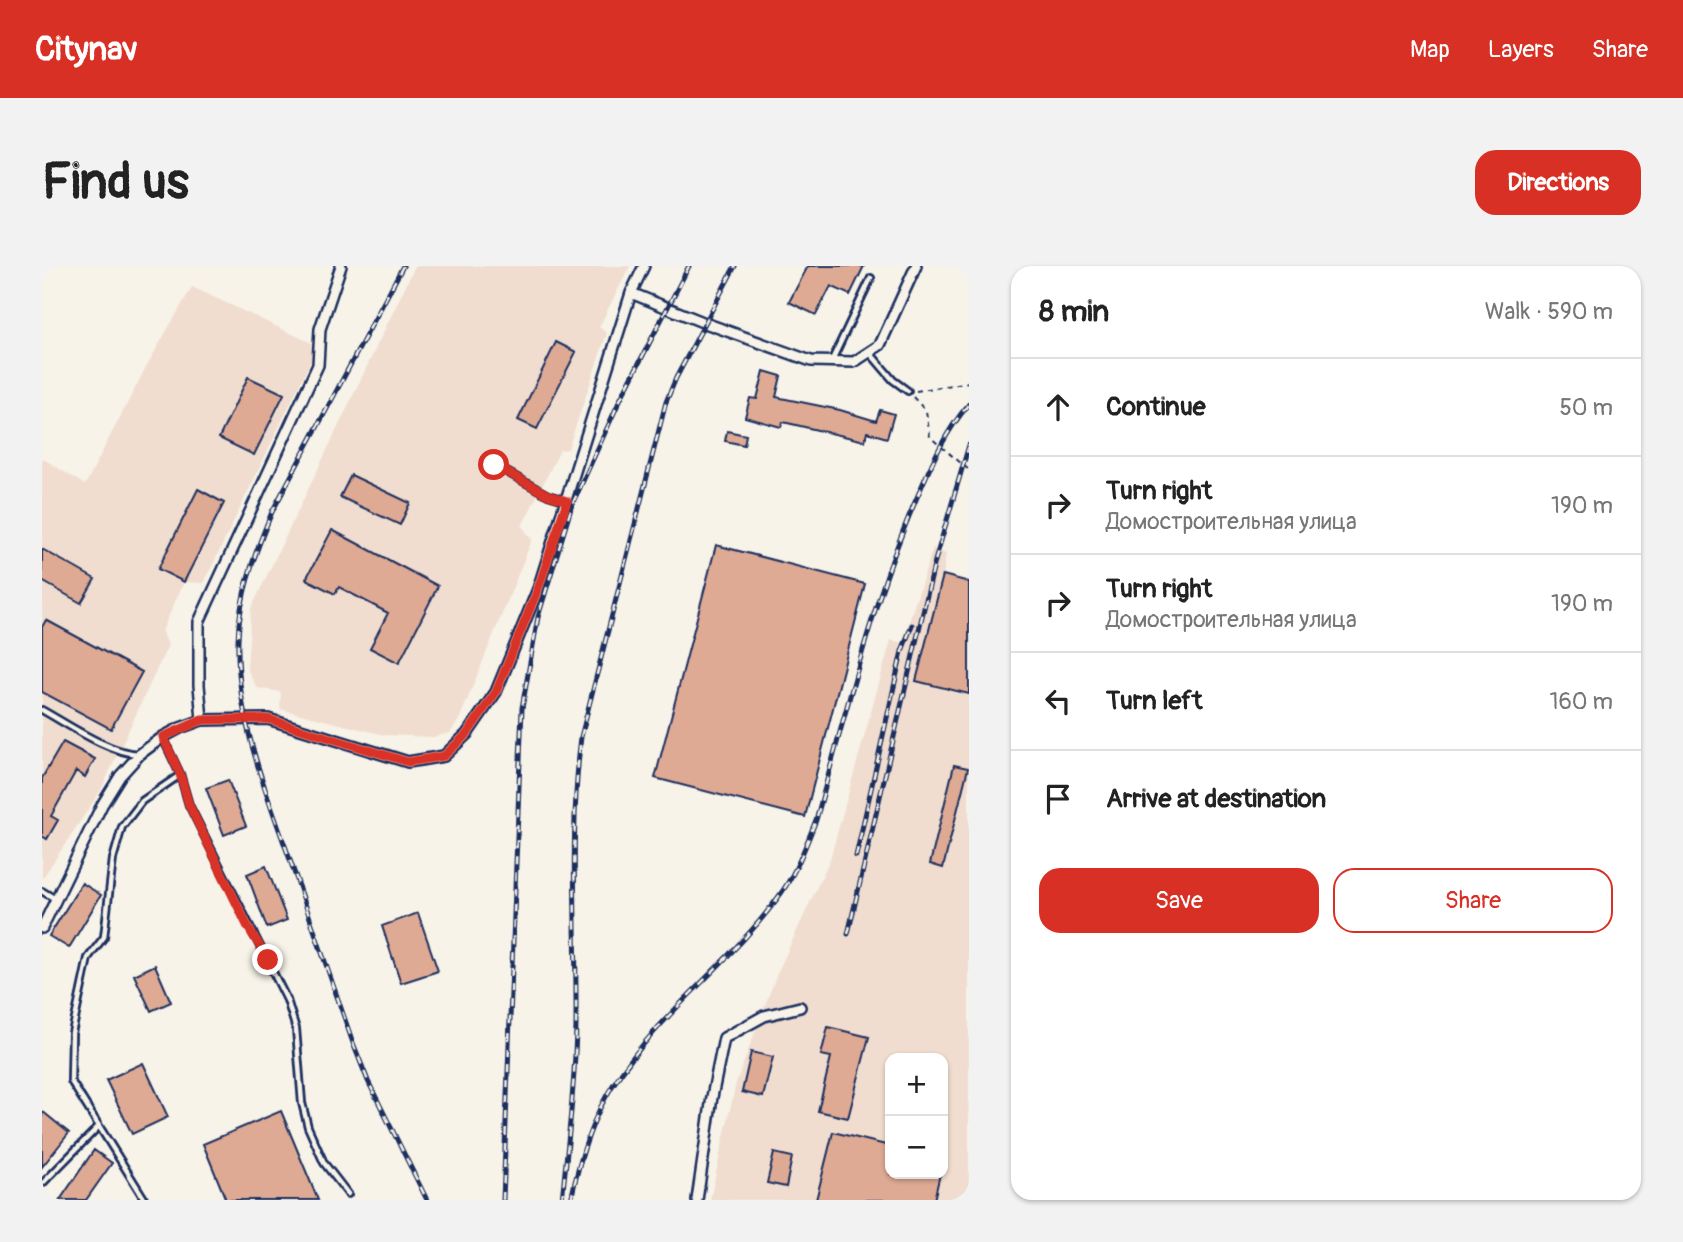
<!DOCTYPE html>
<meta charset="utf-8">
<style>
:root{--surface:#fff;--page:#f2f2f2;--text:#222;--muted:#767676;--line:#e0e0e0;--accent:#d93025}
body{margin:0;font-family:Pangolin,sans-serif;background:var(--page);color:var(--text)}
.controls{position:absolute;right:21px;bottom:21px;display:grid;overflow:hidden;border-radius:14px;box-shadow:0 2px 5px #0004}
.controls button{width:63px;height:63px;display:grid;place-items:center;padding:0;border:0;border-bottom:2px solid var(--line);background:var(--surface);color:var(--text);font:35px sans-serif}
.stop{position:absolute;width:21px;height:21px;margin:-16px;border:5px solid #d93025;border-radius:50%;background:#fff}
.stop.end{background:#d93025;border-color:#fff;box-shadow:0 2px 7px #0008}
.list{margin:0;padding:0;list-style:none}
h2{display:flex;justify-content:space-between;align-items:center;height:91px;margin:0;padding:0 28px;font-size:30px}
h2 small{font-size:23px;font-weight:400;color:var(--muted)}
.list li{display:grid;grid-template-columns:46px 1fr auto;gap:21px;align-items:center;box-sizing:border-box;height:98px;padding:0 28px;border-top:2px solid var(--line)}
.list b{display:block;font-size:26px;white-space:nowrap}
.list p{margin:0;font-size:23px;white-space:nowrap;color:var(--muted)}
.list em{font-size:23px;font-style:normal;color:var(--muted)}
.actions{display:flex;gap:14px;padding:21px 28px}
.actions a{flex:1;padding:16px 0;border:2px solid var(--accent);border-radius:21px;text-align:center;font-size:24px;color:var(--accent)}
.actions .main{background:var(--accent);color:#fff}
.icon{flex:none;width:38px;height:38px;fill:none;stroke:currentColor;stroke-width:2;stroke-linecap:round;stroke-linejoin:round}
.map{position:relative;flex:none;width:927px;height:934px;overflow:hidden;border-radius:21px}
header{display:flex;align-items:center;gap:42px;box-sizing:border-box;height:98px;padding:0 35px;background:var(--accent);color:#fff}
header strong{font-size:33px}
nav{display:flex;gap:38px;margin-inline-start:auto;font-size:24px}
.intro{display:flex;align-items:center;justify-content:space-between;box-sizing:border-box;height:168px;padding:0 42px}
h1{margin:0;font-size:49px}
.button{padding:18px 32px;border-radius:21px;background:var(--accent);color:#fff;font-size:24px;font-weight:700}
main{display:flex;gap:42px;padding:0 42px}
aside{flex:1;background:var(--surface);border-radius:21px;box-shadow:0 2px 5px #0004}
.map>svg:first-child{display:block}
.built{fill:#f0ddcf;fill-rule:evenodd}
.building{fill:#dfaa94;stroke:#1b2f5e;stroke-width:2}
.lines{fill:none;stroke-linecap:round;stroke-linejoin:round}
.lane-casing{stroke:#1b2f5e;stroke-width:10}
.street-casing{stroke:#1b2f5e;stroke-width:14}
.path{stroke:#1b2f5e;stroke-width:2;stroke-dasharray:5 5;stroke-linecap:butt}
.lane{stroke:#f7f3e8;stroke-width:4.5}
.street{stroke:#f7f3e8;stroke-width:9}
.rail-casing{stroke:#1b2f5e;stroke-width:5}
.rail{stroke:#f7f3e8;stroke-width:2.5;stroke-dasharray:8;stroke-linecap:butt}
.route{stroke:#d93025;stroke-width:9}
</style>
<header>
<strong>Citynav</strong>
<nav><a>Map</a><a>Layers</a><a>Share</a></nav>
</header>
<div class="intro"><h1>Find us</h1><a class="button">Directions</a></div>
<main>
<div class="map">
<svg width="927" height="934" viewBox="0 0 927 934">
<rect width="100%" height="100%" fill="#f7f3e8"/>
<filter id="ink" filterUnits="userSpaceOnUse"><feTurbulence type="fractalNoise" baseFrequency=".0143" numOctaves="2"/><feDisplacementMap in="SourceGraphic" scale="14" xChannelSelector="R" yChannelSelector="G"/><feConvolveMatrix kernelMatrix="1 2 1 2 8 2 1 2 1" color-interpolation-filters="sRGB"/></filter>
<g filter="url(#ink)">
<path class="built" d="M 373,0 L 588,0 L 557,61 L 565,67 L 526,183 L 518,184 L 480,260 L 490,274 L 417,454 L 408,467 L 391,471 L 342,469 L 238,443 L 239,426 L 215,422 L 205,403 L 209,343 Z
M 150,21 L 276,80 L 162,317 L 142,316 L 120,365 L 126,379 L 59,524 L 0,613 L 0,192 L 43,219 L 104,101 Z
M 891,282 L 904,288 L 901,309 L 927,316 L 927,934 L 668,934 L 694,817 L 734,710 L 788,593 L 849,374 L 860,377 ZM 848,792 L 901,792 L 901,908 L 848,908 Z"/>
<path class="building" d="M 766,0 L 822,0 L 808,29 L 789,20 L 774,49 L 747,36 Z
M 514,76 L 534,86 L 495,163 L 476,154 Z
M 722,105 L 739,110 L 734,131 L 798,144 L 834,155 L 838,144 L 852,148 L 845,172 L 825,166 L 823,175 L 741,156 L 739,161 L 703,151 L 708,132 L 715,133 Z
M 206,111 L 242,128 L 212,189 L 177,172 Z
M 685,165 L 704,169 L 702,179 L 683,175 Z
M 309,209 L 368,237 L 358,259 L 298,231 Z
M 156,223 L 182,237 L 142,316 L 116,303 Z
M 290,264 L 396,320 L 357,397 L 328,382 L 346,347 L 297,321 L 293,328 L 264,313 Z
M 674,279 L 823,318 L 763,551 L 613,512 Z
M 0,283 L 53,313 L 39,337 L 0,315 Z
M 901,309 L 927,316 L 927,428 L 874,415 Z
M 4,354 L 100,406 L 69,463 L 0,426 L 0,361 Z
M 21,476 L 53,493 L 43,511 L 34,505 L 9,550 L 16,554 L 5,573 L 0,570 L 0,512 Z
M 912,499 L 926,502 L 901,602 L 888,598 Z
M 186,514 L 204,560 L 182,569 L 164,522 Z
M 224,600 L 245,654 L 225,662 L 205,608 Z
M 40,617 L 59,629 L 27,682 L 7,670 Z
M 376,647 L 396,705 L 359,717 L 340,660 Z
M 113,699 L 129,736 L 109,745 L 92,709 Z
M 786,761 L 827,771 L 806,852 L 776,845 L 789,791 L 779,789 Z
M 709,786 L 731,791 L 721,831 L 700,826 Z
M 101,797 L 126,851 L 90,868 L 64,814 Z
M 0,845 L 27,867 L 0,901 Z
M 239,845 L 276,934 L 184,934 L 161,878 Z
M 791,866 L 848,880 L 848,908 L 898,908 L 892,934 L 774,934 Z
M 52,884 L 70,897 L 44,934 L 18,934 Z
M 732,887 L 750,891 L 744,921 L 725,917 Z"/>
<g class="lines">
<g class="lane-casing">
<path id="lane" d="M 828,87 L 851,114 L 866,125
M 790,94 L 829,12
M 452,199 L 506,229 L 523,234
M 0,444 C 27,459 67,487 97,488
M 121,472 L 138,508 L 147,539 L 245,734 L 254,763 L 260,837 L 266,861 L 282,897 L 306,928
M 0,625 L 15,634
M 0,918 L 57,860
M 103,934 L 29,815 L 30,767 L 46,692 L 62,671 L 71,593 L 80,561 L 100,535 L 138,509"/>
</g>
<g class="street-casing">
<path id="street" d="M 589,27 L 602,0
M 160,454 L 157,419 L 157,356 L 276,99 L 278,63 L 299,0
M 0,662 L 60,539 L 78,510 L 98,488 L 121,471 L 138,462 L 160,454 L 226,453 L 366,496 L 402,490 L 425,468 L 454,426 L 496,323 L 589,27 L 663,57 L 769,95 L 812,96 L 838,79 L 874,0
M 655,934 L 670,831 L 682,772 L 722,750 L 758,741"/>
</g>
<path class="path" d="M 874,125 L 927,116
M 871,131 L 884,145 L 888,171 L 927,204"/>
<use href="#lane" class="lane"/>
<use href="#street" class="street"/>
<g class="rail-casing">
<path id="rail" d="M 361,0 L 230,246 C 213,286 197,330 196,374 C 194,450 222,521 247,591 C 268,653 290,715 311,777 L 326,815 L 385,934
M 814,590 L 860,385 L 870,359
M 806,668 L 893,295 L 927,179
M 461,934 L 480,442 L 496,351 L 530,239 L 577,136 L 647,0
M 520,934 C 526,876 533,817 534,759 C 535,663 527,566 539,471 L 624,136 L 634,112 L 693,0
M 529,934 C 537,895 549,853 571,819 C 617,747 691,696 740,626 C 755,604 764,579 774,554 C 804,447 829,338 873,236 C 888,201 902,167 927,138"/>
</g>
<use href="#rail" class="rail"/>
</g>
</g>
<g class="lines" filter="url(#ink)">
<path class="route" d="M 226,694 L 206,661 L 147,539 L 138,508 L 121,471 L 160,454 L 226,453 L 366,496 L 402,490 L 425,468 L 454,426 L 496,323 L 525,235 L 506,229 L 452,199"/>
</g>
</svg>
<div class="controls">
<button>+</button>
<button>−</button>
</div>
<div class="stop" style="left:452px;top:199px"></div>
<div class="stop end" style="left:226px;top:694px"></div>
</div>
<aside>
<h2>8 min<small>Walk · 590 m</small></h2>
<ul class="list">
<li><svg class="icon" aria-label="ahead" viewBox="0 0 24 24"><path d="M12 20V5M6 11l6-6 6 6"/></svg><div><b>Continue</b></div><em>50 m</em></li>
<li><svg class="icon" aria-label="right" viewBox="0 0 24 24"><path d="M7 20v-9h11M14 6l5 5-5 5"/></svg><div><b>Turn right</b><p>Домостроительная улица</p></div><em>190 m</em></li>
<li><svg class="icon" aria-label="right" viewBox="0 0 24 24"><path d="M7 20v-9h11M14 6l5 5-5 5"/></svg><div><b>Turn right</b><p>Домостроительная улица</p></div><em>190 m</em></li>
<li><svg class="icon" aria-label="left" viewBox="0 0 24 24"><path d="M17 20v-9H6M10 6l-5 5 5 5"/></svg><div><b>Turn left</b></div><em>160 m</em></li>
<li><svg class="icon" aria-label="arrive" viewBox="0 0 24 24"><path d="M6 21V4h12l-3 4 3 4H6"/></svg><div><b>Arrive at destination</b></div></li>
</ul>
<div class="actions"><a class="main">Save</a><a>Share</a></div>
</aside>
</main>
